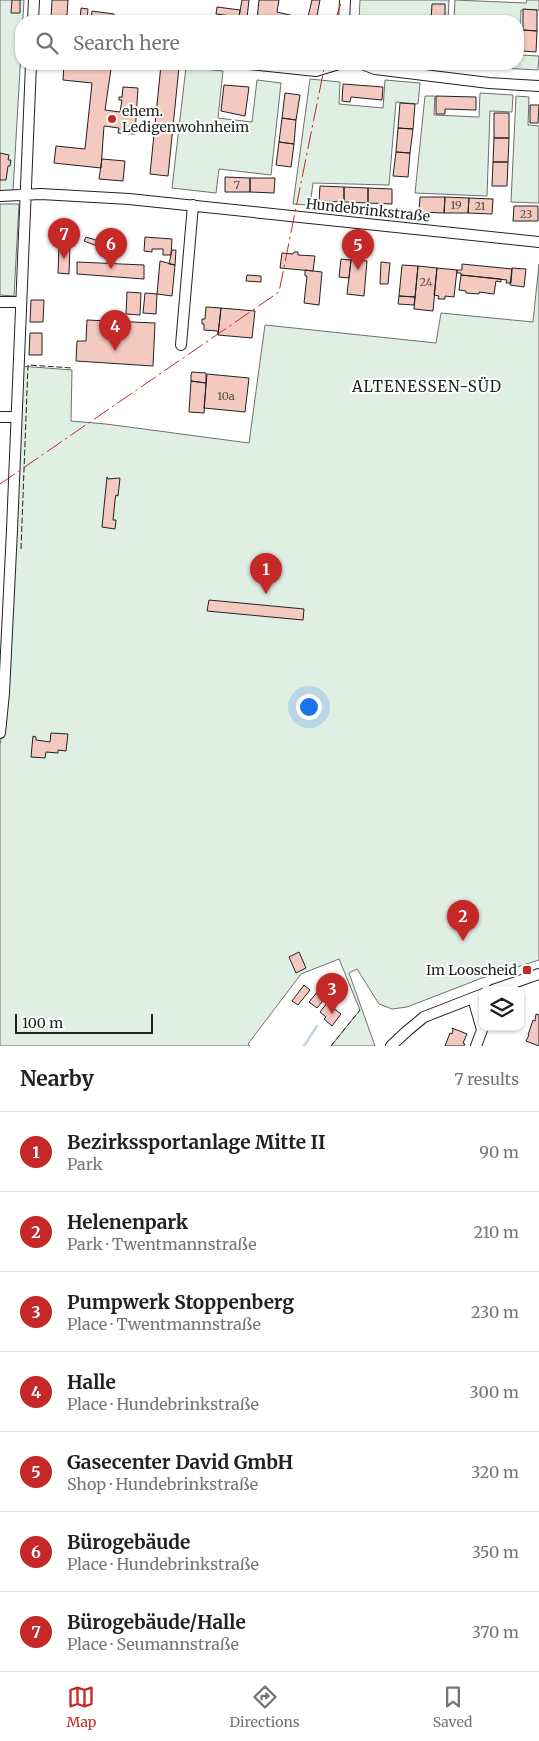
<!DOCTYPE html>
<meta charset="utf-8">
<style>
:root{--surface:#fff;--page:#f6f6f6;--text:#202124;--muted:#757577;--line:#e0e0e0;--accent:#c62828}
body{margin:0;font-family:Merriweather,serif;background:var(--page);color:var(--text)}
.controls{position:absolute;right:15px;bottom:15px;display:grid;overflow:hidden;border-radius:10px;box-shadow:0 1px 4px #0004}
.controls button{width:45px;height:45px;display:grid;place-items:center;padding:0;border:0;border-bottom:1px solid var(--line);background:var(--surface);color:var(--text);font:25px sans-serif}
.scale{position:absolute;left:15px;bottom:12px;width:138px;box-sizing:border-box;padding-left:5px;border:2px solid #222;border-top:0;font-size:14px;line-height:18px;white-space:nowrap;color:#222;-webkit-text-stroke:4px #fff;paint-order:stroke}
.you{position:absolute;left:308px;top:706px;width:18px;height:18px;margin:-12px;border:4px solid #fff;border-radius:50%;background:#1a73e8;box-shadow:0 0 0 8px #1a73e833}
.badge{display:grid;place-items:center;width:32px;height:32px;border-radius:50%;background:var(--accent);color:#fff;font-size:16px;font-weight:700}
.pin{position:absolute;translate:-50% -41px;filter:drop-shadow(0 1px 2px #0008)}
.pin::after{content:'';position:absolute;top:26px;width:18px;height:15px;background:inherit;clip-path:polygon(0 0,100% 0,50% 100%)}
.list{margin:0;padding:0;list-style:none}
h2{display:flex;justify-content:space-between;align-items:center;height:65px;margin:0;padding:0 20px;font-size:21px}
h2 small{font-size:16px;font-weight:400;color:var(--muted)}
.list li{display:grid;grid-template-columns:32px 1fr auto;gap:15px;align-items:center;box-sizing:border-box;height:80px;padding:0 20px;border-top:1px solid var(--line)}
.list b{display:block;font-size:19px;white-space:nowrap}
.list p{margin:0;font-size:16px;white-space:nowrap;color:var(--muted)}
.list em{font-size:16px;font-style:normal;color:var(--muted)}
.icon{flex:none;width:28px;height:28px;fill:none;stroke:currentColor;stroke-width:2;stroke-linecap:round;stroke-linejoin:round}
.map{position:relative;flex:none;width:539px;height:1046px;overflow:hidden}
.search{position:absolute;background:var(--surface);box-shadow:0 1px 4px #0004;left:15px;right:15px;top:15px;height:55px;display:flex;align-items:center;gap:12px;box-sizing:border-box;padding:0 18px;border-radius:20px;color:var(--muted);font-size:19px}
.sheet{height:625px;background:var(--surface)}
nav{display:flex;justify-content:space-around;align-items:center;box-sizing:border-box;height:70px;border-top:1px solid var(--line);background:var(--surface);font-size:14px;color:var(--muted)}
nav a{display:grid;justify-items:center;gap:2px}
nav .on{color:var(--accent)}
.map>svg:first-child{display:block}
.green{fill:#e0efe3;stroke:#6f6f6f}
.lines{fill:none;stroke-linecap:round;stroke-linejoin:round}
.stream{stroke:#c7d3dd;stroke-width:2.5}
.building{fill:#f3c9c0;stroke:#222}
.minor-casing{stroke:#222;stroke-width:12}
.minor{stroke:#fff;stroke-width:10}
.fence{stroke:#222;stroke-width:1;stroke-dasharray:6 2.5;stroke-linecap:butt}
.power{stroke:#c62828;stroke-width:1;stroke-dasharray:18 4 2.5 4;stroke-linecap:butt}
.poi-dot{fill:#c62828;stroke:#fff;stroke-width:2}
.labels{text-anchor:middle;stroke-width:4;stroke-linejoin:round;paint-order:stroke}
.number-label{font-size:11px;fill:#564c4a}
.poi-label{font-size:14px;fill:#222;stroke:#fff;text-anchor:start}
.street-label{font-size:14px;fill:#222;stroke:#fff}
.neighbourhood-label{font-size:15px;letter-spacing:1px;fill:#222;stroke:#fff}
</style>
<div class="map">
<svg width="539" height="1046" viewBox="0 0 539 1046">
<rect width="100%" height="100%" fill="#fff"/>
<path class="green" d="M 0,0 L 24,0 L 13,191 L 0,192 Z
M 360,0 L 449,0 L 448,21 L 359,21 Z
M 455,0 L 526,3 L 527,0 L 539,0 L 539,10 L 521,10 L 520,55 L 539,56 L 538,70 L 501,68 L 501,64 L 518,64 L 518,21 L 454,21 Z
M 186,67 L 223,71 L 218,118 L 252,122 L 257,80 L 281,83 L 271,175 L 219,169 L 216,193 L 172,188 Z
M 310,79 L 340,82 L 339,104 L 383,108 L 385,80 L 420,83 L 418,104 L 396,102 L 389,185 L 313,183 L 310,205 L 293,204 Z
M 480,93 L 513,95 L 512,112 L 490,111 L 487,196 L 415,193 L 425,96 L 435,96 L 434,115 L 479,117 Z
M 516,96 L 529,97 L 528,125 L 539,126 L 539,203 L 511,202 Z
M 0,204 L 19,204 L 14,296 L 0,295 Z
M 539,264 L 539,960 L 482,978 L 407,1007 L 392,1009 L 379,1004 L 357,969 L 349,973 L 375,1046 L 331,1046 L 360,1010 L 339,959 L 301,974 L 248,1044 L 250,1046 L 0,1046 L 0,745 L 3,726 L 20,366 L 72,370 L 71,421 L 106,424 L 249,443 L 265,325 L 436,343 L 441,313 L 533,322 Z"/>
<g class="lines">
<path class="stream" d="M 304,1046 L 317,1026"/>
</g>
<path class="building" d="M 12,0 L 20,0 L 20,13 L 11,13 Z
M 52,0 L 68,0 L 67,15 L 66,15 L 65,19 L 51,19 Z
M 242,0 L 249,0 L 247,18 L 239,17 Z
M 259,0 L 279,0 L 277,12 L 294,16 L 293,21 L 257,20 Z
M 312,0 L 320,0 L 316,21 L 307,21 Z
M 432,4 L 445,4 L 445,21 L 431,21 Z
M 217,7 L 240,10 L 239,17 L 216,14 Z
M 81,8 L 88,9 L 87,21 L 80,21 Z
M 523,9 L 537,10 L 537,31 L 523,30 Z
M 92,11 L 114,14 L 113,21 L 91,21 Z
M 523,30 L 537,31 L 536,52 L 522,51 Z
M 64,64 L 98,67 L 100,64 L 104,64 L 103,68 L 111,69 L 105,110 L 120,112 L 122,100 L 119,100 L 119,97 L 122,97 L 123,87 L 138,88 L 135,134 L 118,133 L 119,128 L 104,126 L 101,168 L 54,163 L 56,146 L 85,149 L 92,83 L 63,80 Z
M 161,65 L 179,67 L 168,176 L 150,174 Z
M 343,84 L 383,87 L 382,100 L 351,97 L 350,102 L 342,101 Z
M 224,85 L 249,87 L 245,116 L 221,111 Z
M 285,93 L 300,95 L 296,120 L 282,118 Z
M 436,96 L 476,97 L 476,110 L 445,109 L 445,114 L 436,114 Z
M 400,103 L 415,104 L 413,129 L 398,128 Z
M 530,105 L 539,105 L 538,123 L 530,123 Z
M 494,113 L 509,113 L 509,138 L 494,138 Z
M 282,118 L 296,120 L 294,144 L 279,142 Z
M 398,128 L 413,129 L 410,153 L 396,152 Z
M 494,138 L 509,138 L 508,162 L 493,162 Z
M 279,142 L 294,144 L 291,167 L 276,165 Z
M 396,152 L 410,153 L 408,177 L 393,176 Z
M 0,153 L 9,155 L 8,160 L 11,160 L 10,166 L 8,166 L 6,180 L 0,180 Z
M 102,159 L 125,161 L 123,181 L 99,179 Z
M 493,162 L 508,162 L 507,186 L 492,186 Z
M 225,177 L 250,178 L 250,192 L 225,192 Z
M 250,178 L 275,178 L 274,193 L 250,192 Z
M 320,186 L 344,187 L 344,202 L 319,201 Z
M 344,187 L 368,188 L 368,203 L 344,202 Z
M 368,188 L 392,189 L 392,204 L 368,203 Z
M 420,197 L 445,197 L 444,213 L 419,212 Z
M 445,197 L 469,198 L 468,213 L 444,213 Z
M 469,198 L 493,199 L 492,214 L 468,213 Z
M 514,206 L 538,206 L 538,221 L 513,221 Z
M 60,234 L 74,235 L 73,246 L 59,245 Z
M 86,237 L 99,241 L 97,246 L 84,241 Z
M 145,237 L 172,239 L 171,255 L 163,255 L 163,249 L 152,249 L 152,252 L 144,251 Z
M 59,245 L 70,245 L 69,274 L 58,273 Z
M 172,250 L 176,250 L 175,265 L 169,264 Z
M 294,252 L 298,252 L 298,255 L 315,256 L 313,271 L 280,268 L 282,253 L 293,254 Z
M 341,259 L 351,260 L 349,278 L 339,277 Z
M 351,260 L 367,261 L 364,296 L 347,294 Z
M 160,261 L 175,265 L 172,296 L 157,294 Z
M 77,262 L 144,265 L 144,279 L 77,274 Z
M 381,262 L 390,263 L 388,284 L 380,284 Z
M 462,264 L 512,269 L 511,283 L 506,283 L 507,280 L 461,275 L 461,273 L 457,273 L 457,270 L 462,270 Z
M 402,265 L 418,266 L 415,297 L 399,296 Z
M 418,266 L 437,268 L 433,311 L 414,309 Z
M 437,268 L 457,270 L 454,297 L 445,296 L 445,299 L 438,299 L 439,296 L 434,295 Z
M 512,268 L 526,269 L 524,287 L 510,285 Z
M 305,270 L 322,272 L 319,305 L 304,303 L 307,276 L 305,276 Z
M 247,275 L 261,276 L 261,282 L 246,281 Z
M 461,275 L 501,279 L 501,282 L 496,281 L 494,294 L 479,292 L 479,294 L 466,293 L 466,291 L 459,290 Z
M 127,292 L 141,293 L 140,315 L 126,314 Z
M 145,293 L 157,294 L 156,314 L 143,313 Z
M 399,296 L 415,297 L 414,305 L 398,304 Z
M 31,300 L 44,300 L 43,322 L 30,322 Z
M 206,307 L 221,308 L 218,335 L 218,331 L 204,330 L 204,324 L 202,324 L 202,319 L 205,319 Z
M 221,308 L 255,311 L 252,338 L 218,335 Z
M 87,320 L 155,323 L 153,366 L 76,361 L 77,341 L 86,341 Z
M 30,333 L 42,333 L 42,355 L 29,355 Z
M 192,372 L 206,373 L 206,383 L 191,381 L 191,375 Z
M 207,374 L 249,378 L 245,412 L 204,408 Z
M 191,381 L 206,383 L 204,413 L 189,412 Z
M 107,477 L 108,479 L 120,478 L 118,496 L 116,495 L 115,500 L 113,520 L 116,520 L 115,529 L 102,527 Z
M 209,600 L 304,609 L 303,620 L 207,611 Z
M 51,733 L 68,734 L 66,751 L 58,750 L 58,753 L 46,752 L 45,758 L 31,757 L 33,736 L 36,737 L 36,740 L 50,742 Z
M 299,952 L 306,968 L 296,973 L 289,957 Z
M 304,985 L 310,990 L 298,1005 L 292,1001 Z
M 318,991 L 326,997 L 317,1008 L 309,1002 Z
M 327,1003 L 341,1014 L 332,1026 L 324,1019 L 326,1017 L 320,1012 Z
M 536,1014 L 539,1015 L 539,1046 L 526,1041 L 529,1035 L 528,1035 L 533,1020 L 535,1021 Z
M 452,1028 L 467,1034 L 463,1043 L 465,1044 L 464,1046 L 445,1046 L 450,1033 L 452,1034 L 453,1030 Z"/>
<g class="lines">
<g class="minor-casing">
<path id="minor" d="M 33,21 L 34,0
M 344,21 L 345,0
M 249,64 L 316,71 L 339,64
M 362,64 L 375,69 L 489,83 L 539,86
M 0,196 L 41,194 L 129,199 L 539,242
M 0,302 L 21,302
M 181,345 L 193,205
M 0,417 L 16,417
M 0,733 L 4,693 L 12,530 L 31,64
M 493,990 L 539,974
M 473,998 L 482,1030 L 476,1046
M 391,1046 L 407,1031 L 424,1017 L 483,994"/>
</g>
<use href="#minor" class="minor"/>
<path class="fence" d="M 21,549 L 28,365 L 72,368
M 331,1046 L 360,1010"/>
<path class="power" d="M 335,21 L 342,0
M 0,484 L 279,292 L 325,64"/>
</g>
<g class="poi-dot">
<circle cx="112" cy="119" r="5"/>
<rect x="522" y="965" width="10" height="10" rx="2.5"/>
</g>
<g class="labels">
<g class="number-label">
<text x="237" y="189">7</text>
<text x="456" y="209">19</text>
<text x="480" y="210">21</text>
<text x="526" y="218">23</text>
<text x="426" y="286">24</text>
<text x="226" y="400">10a</text>
</g>
<g class="poi-label">
<text x="122" y="116">ehem.<tspan x="122" dy="16">Ledigenwohnheim</tspan></text>
<text x="517" y="975" text-anchor="end">Im Looscheid</text>
</g>
<g class="street-label">
<text transform="translate(368 210) rotate(6)" y="5">Hundebrinkstraße</text>
</g>
<g class="neighbourhood-label">
<text x="427" y="392">ALTENESSEN-SÜD</text>
</g>
</g>
</svg>
<div class="controls">
<button><svg class="icon" aria-label="layers" viewBox="0 0 24 24"><path d="M12 4l9 5-9 5-9-5zM3 14l9 5 9-5"/></svg></button>
</div>
<div class="scale">100 m</div>
<div class="you"></div>
<div class="pin badge" style="left:266px;top:594px">1</div>
<div class="pin badge" style="left:463px;top:941px">2</div>
<div class="pin badge" style="left:332px;top:1014px">3</div>
<div class="pin badge" style="left:115px;top:351px">4</div>
<div class="pin badge" style="left:358px;top:270px">5</div>
<div class="pin badge" style="left:111px;top:269px">6</div>
<div class="pin badge" style="left:64px;top:259px">7</div>
<div class="search"><svg class="icon" aria-label="search" viewBox="0 0 24 24"><circle cx="10" cy="10" r="6"/><path d="M15 15l6 6"/></svg>Search here</div>
</div>
<section class="sheet">
<h2>Nearby<small>7 results</small></h2>
<ul class="list">
<li><span class="badge">1</span><div><b>Bezirkssportanlage Mitte II</b><p>Park</p></div><em>90 m</em></li>
<li><span class="badge">2</span><div><b>Helenenpark</b><p>Park · Twentmannstraße</p></div><em>210 m</em></li>
<li><span class="badge">3</span><div><b>Pumpwerk Stoppenberg</b><p>Place · Twentmannstraße</p></div><em>230 m</em></li>
<li><span class="badge">4</span><div><b>Halle</b><p>Place · Hundebrinkstraße</p></div><em>300 m</em></li>
<li><span class="badge">5</span><div><b>Gasecenter David GmbH</b><p>Shop · Hundebrinkstraße</p></div><em>320 m</em></li>
<li><span class="badge">6</span><div><b>Bürogebäude</b><p>Place · Hundebrinkstraße</p></div><em>350 m</em></li>
<li><span class="badge">7</span><div><b>Bürogebäude/Halle</b><p>Place · Seumannstraße</p></div><em>370 m</em></li>
</ul>
</section>
<nav>
<a class="on"><svg class="icon" aria-label="map" viewBox="0 0 24 24"><path d="M3 6l6-2 6 2 6-2v14l-6 2-6-2-6 2zM9 4v14M15 6v14"/></svg>Map</a>
<a><svg class="icon" aria-label="directions" viewBox="0 0 24 24"><path d="M12 3l9 9-9 9-9-9zM9 14v-3h6M13 9l2 2-2 2"/></svg>Directions</a>
<a><svg class="icon" aria-label="saved" viewBox="0 0 24 24"><path d="M7 4h10v16l-5-4-5 4z"/></svg>Saved</a>
</nav>
